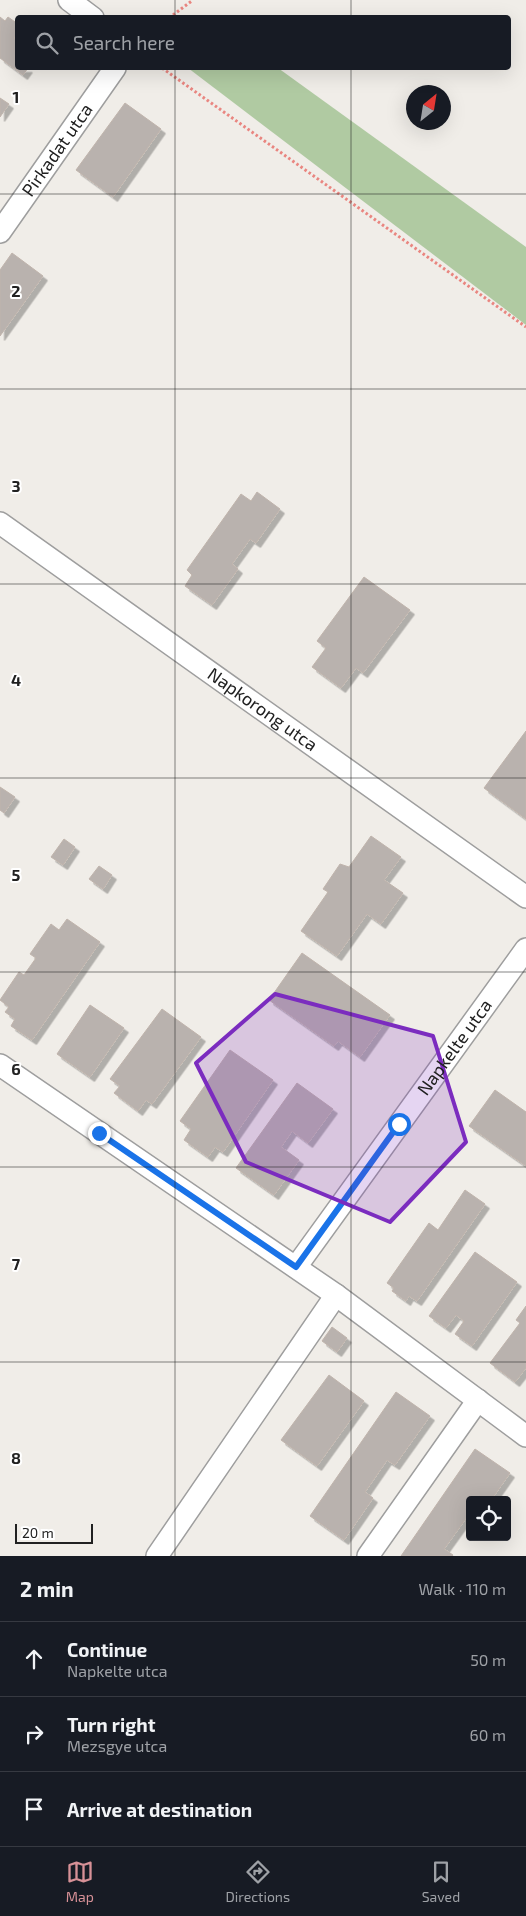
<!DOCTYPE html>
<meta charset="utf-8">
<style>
:root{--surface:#171b24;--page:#20242c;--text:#f1f3f6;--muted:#9ea1a6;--line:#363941;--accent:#d79197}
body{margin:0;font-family:"Exo 2",sans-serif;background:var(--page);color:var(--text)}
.controls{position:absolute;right:15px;bottom:15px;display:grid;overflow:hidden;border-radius:5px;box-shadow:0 5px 20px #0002}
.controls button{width:45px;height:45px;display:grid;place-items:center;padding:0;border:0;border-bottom:1px solid var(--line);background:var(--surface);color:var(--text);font:25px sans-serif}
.compass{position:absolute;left:406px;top:85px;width:45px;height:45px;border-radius:50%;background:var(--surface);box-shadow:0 5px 20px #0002;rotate:30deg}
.scale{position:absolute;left:15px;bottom:12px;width:78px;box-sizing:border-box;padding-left:5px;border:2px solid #212121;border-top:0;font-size:14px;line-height:18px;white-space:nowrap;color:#212121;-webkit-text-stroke:4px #fff;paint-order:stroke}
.stop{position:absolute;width:15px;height:15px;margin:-11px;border:4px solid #1a73e8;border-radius:50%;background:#fff}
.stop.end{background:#1a73e8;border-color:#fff;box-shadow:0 1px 5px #0008}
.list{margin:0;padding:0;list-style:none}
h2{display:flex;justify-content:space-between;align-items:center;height:65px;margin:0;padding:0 20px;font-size:21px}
h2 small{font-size:16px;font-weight:400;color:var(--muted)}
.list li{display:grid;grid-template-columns:32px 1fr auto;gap:15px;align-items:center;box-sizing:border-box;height:75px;padding:0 20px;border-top:1px solid var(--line)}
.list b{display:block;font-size:19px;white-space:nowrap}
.list p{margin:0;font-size:16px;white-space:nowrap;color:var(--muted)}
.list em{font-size:16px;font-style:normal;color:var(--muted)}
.icon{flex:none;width:28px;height:28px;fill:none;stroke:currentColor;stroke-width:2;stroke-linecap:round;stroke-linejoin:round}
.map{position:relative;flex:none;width:526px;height:1556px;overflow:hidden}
.search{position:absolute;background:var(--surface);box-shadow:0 5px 20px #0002;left:15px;right:15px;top:15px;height:55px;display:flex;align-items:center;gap:12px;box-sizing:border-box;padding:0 18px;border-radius:5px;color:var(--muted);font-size:19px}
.sheet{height:290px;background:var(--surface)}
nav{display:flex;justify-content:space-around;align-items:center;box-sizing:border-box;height:70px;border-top:1px solid var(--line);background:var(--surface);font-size:14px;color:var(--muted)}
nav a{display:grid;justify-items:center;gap:2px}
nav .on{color:var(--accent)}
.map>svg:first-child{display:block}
.forest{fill:#b0caa2}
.building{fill:#b9b2ae;stroke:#c0b4ac;filter:url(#shadow)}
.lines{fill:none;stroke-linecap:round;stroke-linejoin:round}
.street-casing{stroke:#9e9e9e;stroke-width:24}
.path{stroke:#e98680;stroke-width:3;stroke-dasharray:2.5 2.5;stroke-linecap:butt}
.street{stroke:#fff;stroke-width:21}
.route{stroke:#1a73e8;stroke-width:6}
.marked{fill:#7b2cbf;fill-opacity:0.2;stroke:#7b2cbf;stroke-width:4;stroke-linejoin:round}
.grid{fill:none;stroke:#212121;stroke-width:1;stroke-opacity:0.55}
.labels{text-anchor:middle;stroke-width:4;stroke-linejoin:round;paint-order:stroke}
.street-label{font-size:18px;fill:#212121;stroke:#fff}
.grid-label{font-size:16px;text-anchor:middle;font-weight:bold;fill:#212121;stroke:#fff;stroke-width:4;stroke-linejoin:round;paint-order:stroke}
</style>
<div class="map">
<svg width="526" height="1556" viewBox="0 0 526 1556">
<defs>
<filter id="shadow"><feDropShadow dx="4.5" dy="4.5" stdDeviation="0" flood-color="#0004"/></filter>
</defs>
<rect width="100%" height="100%" fill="#f0ede8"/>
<path class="forest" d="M 188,68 L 278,68 L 526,247 L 526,325 Z"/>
<path class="building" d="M 0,17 L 5,21 L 8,17 L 18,24 L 18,33 L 14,38 L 18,41 L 18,68 L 28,68 L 23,75 L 0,58 Z
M 0,98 L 9,104 L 0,117 Z
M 125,103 L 161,129 L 113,197 L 76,170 Z
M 12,253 L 43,276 L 0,336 L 0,270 Z
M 257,492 L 280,509 L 256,543 L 250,539 L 232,564 L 238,569 L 212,605 L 185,586 L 192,575 L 187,570 L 241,494 L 251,501 Z
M 364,577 L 410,610 L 363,673 L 356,668 L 341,688 L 312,667 L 326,648 L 317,641 Z
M 526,731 L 526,819 L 484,788 Z
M 0,787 L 15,797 L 4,813 L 0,810 Z
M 371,836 L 401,857 L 384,880 L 403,893 L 381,924 L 367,914 L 337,956 L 301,931 L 328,892 L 323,889 L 340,864 L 349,867 Z
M 64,839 L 75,847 L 63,865 L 51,857 Z
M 99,866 L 112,875 L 103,889 L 89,879 Z
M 67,919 L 100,942 L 32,1040 L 11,1026 L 15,1019 L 5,1012 L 9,1007 L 0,1000 L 19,972 L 24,975 L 36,958 L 30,954 L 51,924 L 59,930 Z
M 302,953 L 390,1015 L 360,1057 L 338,1041 L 334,1046 L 269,1000 Z
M 90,1005 L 124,1028 L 90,1077 L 57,1054 Z
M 162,1009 L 201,1037 L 152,1104 L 146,1100 L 138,1111 L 114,1093 L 120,1086 L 110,1079 Z
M 230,1050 L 273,1080 L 223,1152 L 215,1147 L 208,1157 L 184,1140 L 191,1129 L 180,1121 Z
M 297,1083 L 333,1109 L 308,1143 L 292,1131 L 281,1147 L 299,1160 L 274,1195 L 236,1168 Z
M 495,1090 L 526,1112 L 526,1166 L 469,1126 Z
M 465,1190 L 485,1204 L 417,1301 L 409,1296 L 406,1301 L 392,1291 L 394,1288 L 387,1283 L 429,1223 L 438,1230 Z
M 475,1252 L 517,1282 L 472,1346 L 455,1334 L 464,1321 L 456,1315 L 446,1328 L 429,1316 Z
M 526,1306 L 526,1368 L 515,1382 L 490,1363 L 520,1323 L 516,1320 Z
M 332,1327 L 347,1338 L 337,1352 L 322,1341 Z
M 329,1375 L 364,1401 L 317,1466 L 281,1440 Z
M 396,1392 L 430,1416 L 395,1465 L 387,1460 L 365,1492 L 373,1498 L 344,1540 L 310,1516 Z
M 475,1449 L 510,1473 L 491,1500 L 470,1500 L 470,1519 L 467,1517 L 444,1549 L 453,1555 L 452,1556 L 401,1556 Z"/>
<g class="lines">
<g class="street-casing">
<g id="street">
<path d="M 69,0 L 93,18"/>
<path id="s1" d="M 0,232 L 115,68"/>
<path id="s2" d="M 0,523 L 526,897"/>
<path d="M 0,1065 L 336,1295 L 526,1436"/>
<path id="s3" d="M 296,1267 L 526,949"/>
<path d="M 157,1556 L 336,1295"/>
<path d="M 368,1556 L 478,1400"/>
</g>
</g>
<path class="path" d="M 169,18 L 193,0
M 162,68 L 526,327"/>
<use href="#street" class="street"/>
</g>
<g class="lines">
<path class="route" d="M 99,1133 L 296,1267 L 399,1124"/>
</g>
<path class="marked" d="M 275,994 L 433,1036 L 466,1142 L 390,1222 L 246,1162 L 196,1063 Z"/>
<path class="grid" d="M 175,0 L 175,18M 351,0 L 351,18M 175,68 L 175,1556M 351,68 L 351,1556M 0,194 L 526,194M 0,389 L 526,389M 0,584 L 526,584M 0,778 L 526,778M 0,972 L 526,972M 0,1167 L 526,1167M 0,1362 L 526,1362"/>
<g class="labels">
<g class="street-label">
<text dy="6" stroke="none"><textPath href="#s1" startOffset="100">Pirkadat utca</textPath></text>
<text dy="6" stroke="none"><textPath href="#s2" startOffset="322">Napkorong utca</textPath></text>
<text dy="6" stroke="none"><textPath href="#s3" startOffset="271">Napkelte utca</textPath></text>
</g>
</g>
<g class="grid-label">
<text x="16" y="103">1</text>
<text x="16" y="297">2</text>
<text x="16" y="492">3</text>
<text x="16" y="686">4</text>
<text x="16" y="881">5</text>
<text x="16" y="1075">6</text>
<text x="16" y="1270">7</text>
<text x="16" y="1464">8</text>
</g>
</svg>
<div class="controls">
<button><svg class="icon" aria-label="locate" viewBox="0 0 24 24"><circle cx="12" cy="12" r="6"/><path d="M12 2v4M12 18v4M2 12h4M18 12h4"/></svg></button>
</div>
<svg class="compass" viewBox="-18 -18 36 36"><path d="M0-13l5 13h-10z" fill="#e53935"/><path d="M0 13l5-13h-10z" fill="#9ea1a6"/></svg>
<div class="scale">20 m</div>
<div class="stop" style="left:399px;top:1124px"></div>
<div class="stop end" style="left:99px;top:1133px"></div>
<div class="search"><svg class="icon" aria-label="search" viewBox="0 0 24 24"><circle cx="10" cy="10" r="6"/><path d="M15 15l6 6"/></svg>Search here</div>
</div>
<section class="sheet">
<h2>2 min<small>Walk · 110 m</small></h2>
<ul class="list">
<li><svg class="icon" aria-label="ahead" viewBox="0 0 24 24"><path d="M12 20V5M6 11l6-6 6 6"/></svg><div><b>Continue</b><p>Napkelte utca</p></div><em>50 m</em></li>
<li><svg class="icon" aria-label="right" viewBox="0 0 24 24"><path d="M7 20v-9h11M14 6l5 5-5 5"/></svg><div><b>Turn right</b><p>Mezsgye utca</p></div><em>60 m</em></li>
<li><svg class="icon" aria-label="arrive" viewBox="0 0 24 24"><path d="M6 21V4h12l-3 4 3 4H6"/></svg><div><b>Arrive at destination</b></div></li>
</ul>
</section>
<nav>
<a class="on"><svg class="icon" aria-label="map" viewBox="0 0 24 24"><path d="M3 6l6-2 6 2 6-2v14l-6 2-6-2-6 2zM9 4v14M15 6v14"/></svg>Map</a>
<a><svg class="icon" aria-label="directions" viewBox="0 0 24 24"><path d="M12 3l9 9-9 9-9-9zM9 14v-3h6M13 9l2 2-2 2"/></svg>Directions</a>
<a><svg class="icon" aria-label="saved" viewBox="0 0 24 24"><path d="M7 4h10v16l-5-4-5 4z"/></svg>Saved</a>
</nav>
